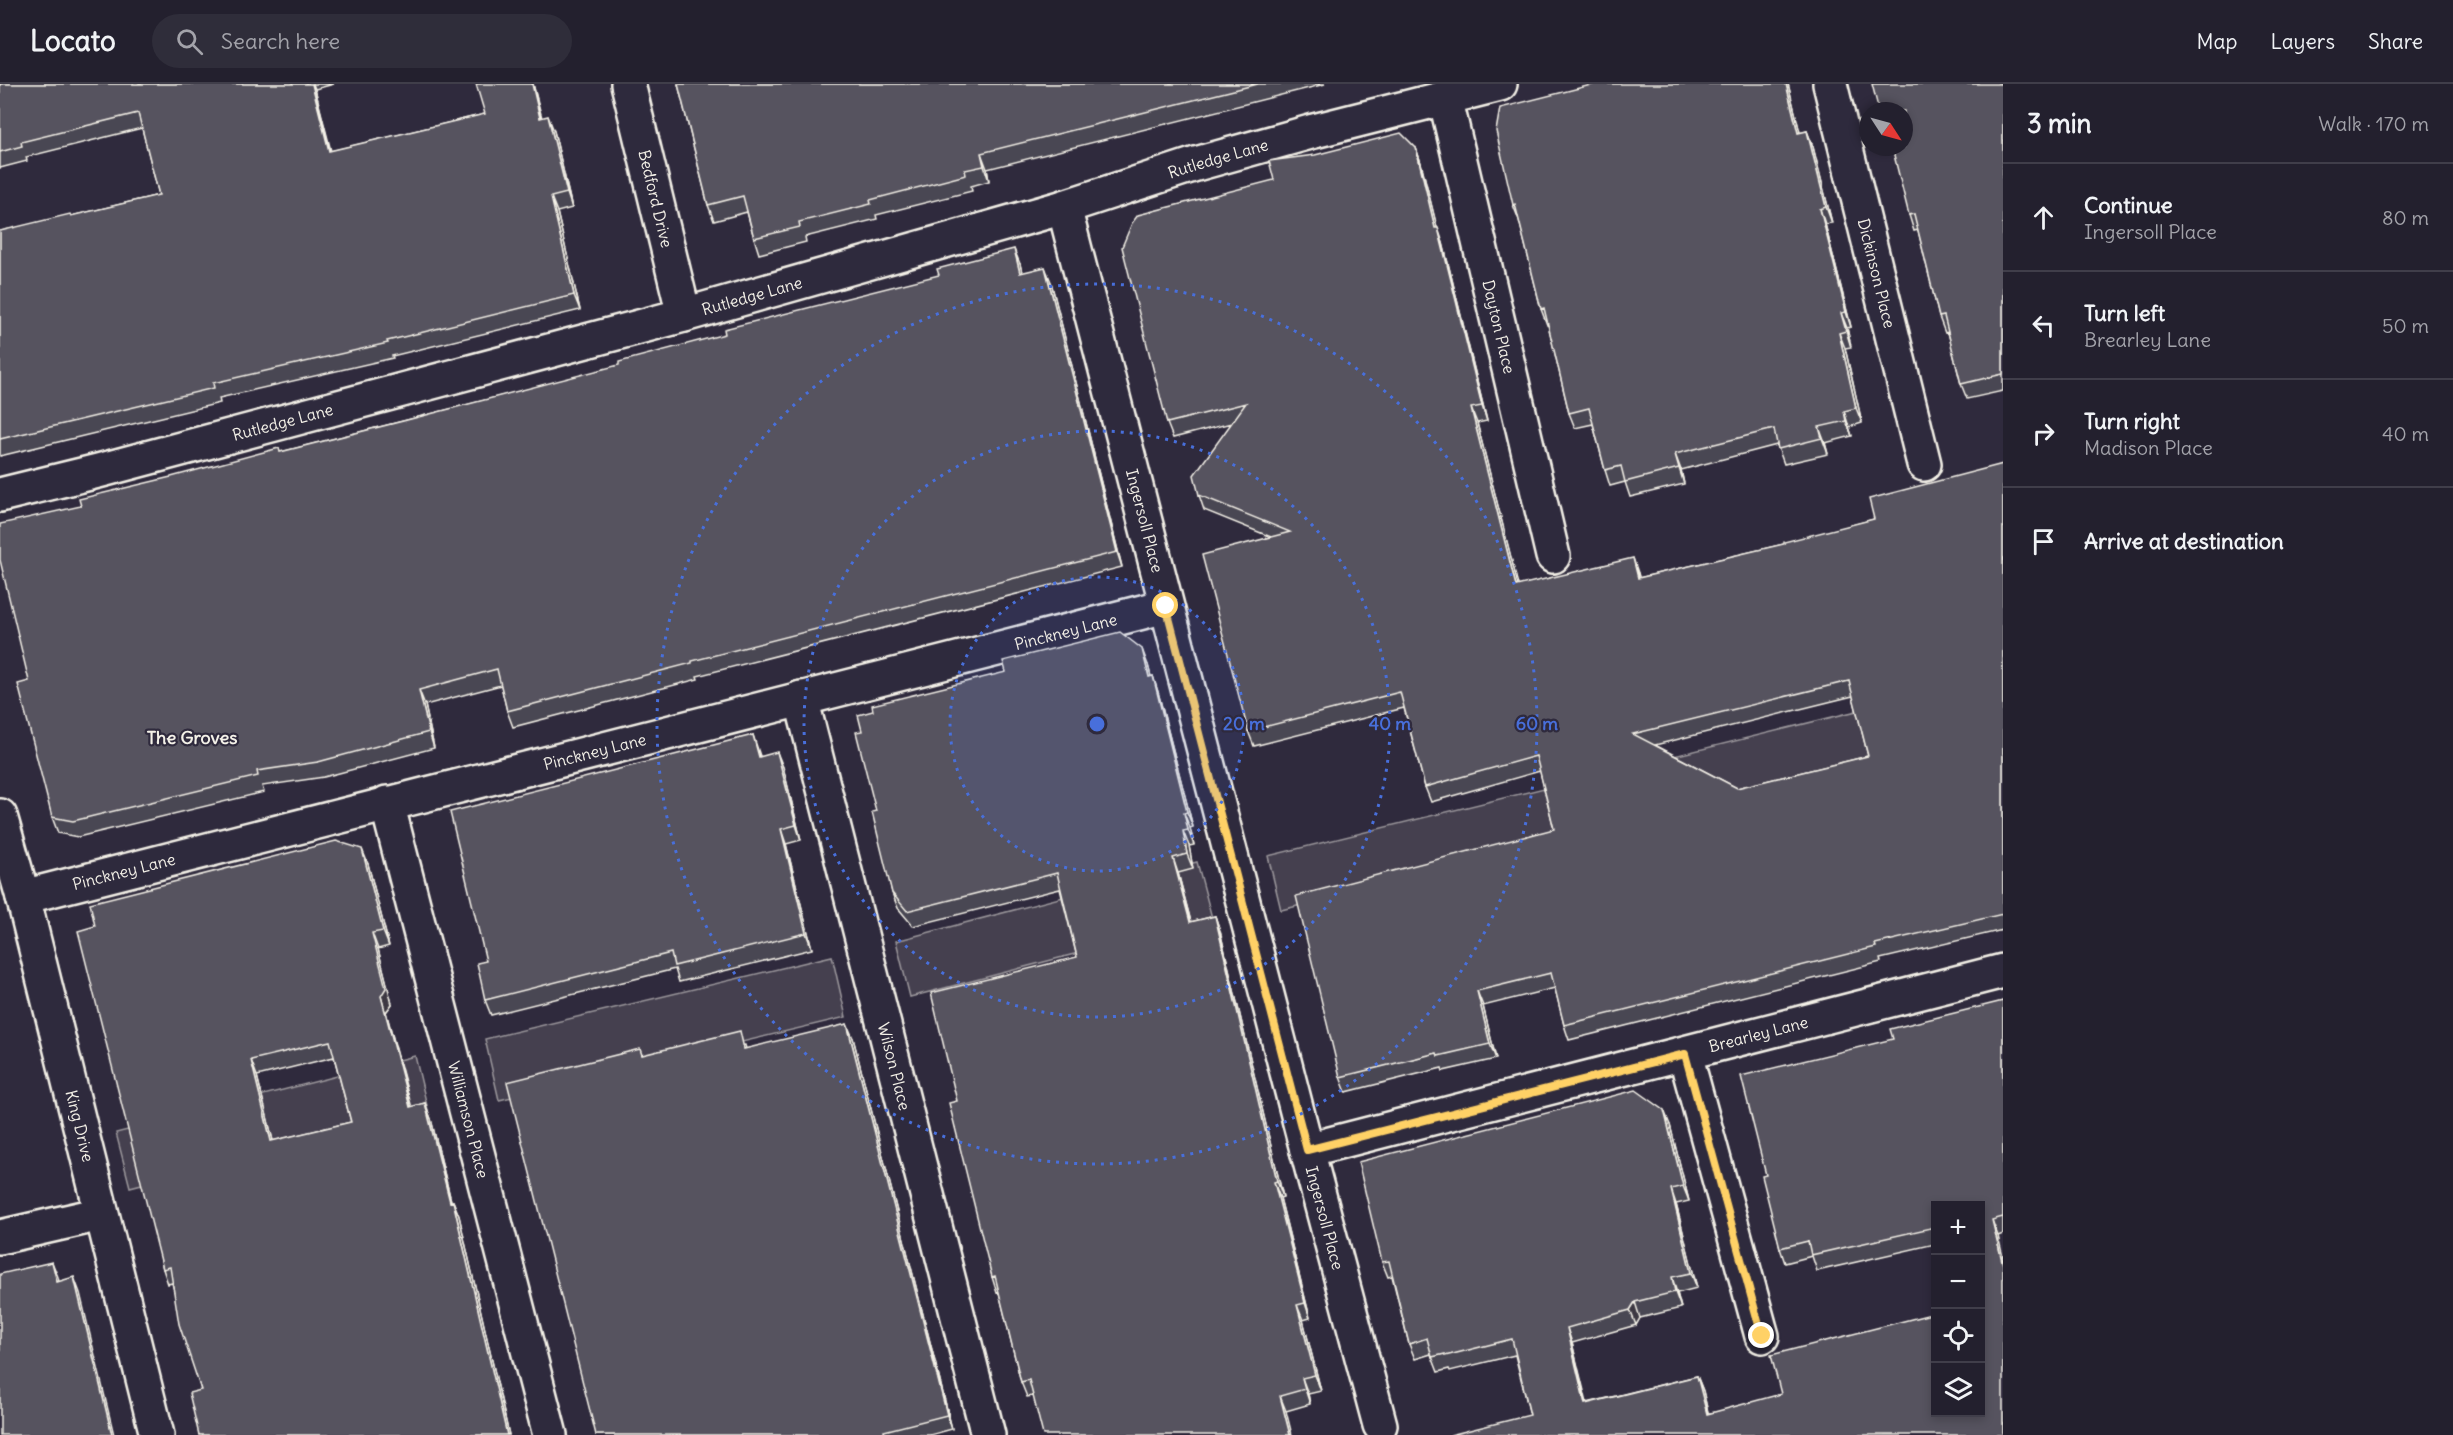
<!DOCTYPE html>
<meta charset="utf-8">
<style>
:root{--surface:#23202e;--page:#2f2d3a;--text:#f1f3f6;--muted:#a3a3aa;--line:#403e4a}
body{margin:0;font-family:Delius,sans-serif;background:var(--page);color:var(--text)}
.controls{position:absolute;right:18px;bottom:18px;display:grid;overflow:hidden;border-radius:0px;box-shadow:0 3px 9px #0003}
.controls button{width:54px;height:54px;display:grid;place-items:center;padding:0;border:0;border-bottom:2px solid var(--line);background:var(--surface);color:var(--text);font:30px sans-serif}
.compass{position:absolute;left:1859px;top:18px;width:54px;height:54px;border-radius:50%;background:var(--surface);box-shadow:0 3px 9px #0003;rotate:126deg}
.stop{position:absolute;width:18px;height:18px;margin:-14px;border:4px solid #ffd166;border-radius:50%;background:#fff}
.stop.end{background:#ffd166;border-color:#fff;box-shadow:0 2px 6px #0008}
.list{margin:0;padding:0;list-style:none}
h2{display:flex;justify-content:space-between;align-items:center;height:78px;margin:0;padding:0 24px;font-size:26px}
h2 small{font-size:20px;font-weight:400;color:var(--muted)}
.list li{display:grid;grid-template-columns:39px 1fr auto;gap:18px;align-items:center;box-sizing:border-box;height:108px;padding:0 24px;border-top:2px solid var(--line)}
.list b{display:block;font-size:22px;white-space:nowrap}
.list p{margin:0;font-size:20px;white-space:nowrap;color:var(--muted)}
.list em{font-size:20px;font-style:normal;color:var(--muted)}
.icon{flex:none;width:33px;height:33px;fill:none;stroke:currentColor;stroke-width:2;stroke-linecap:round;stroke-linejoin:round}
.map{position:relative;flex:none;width:2003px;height:1351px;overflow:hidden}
header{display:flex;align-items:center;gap:36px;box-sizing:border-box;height:84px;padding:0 30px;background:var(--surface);border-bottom:2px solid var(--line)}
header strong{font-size:28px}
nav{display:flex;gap:33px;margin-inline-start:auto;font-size:21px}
.search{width:420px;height:54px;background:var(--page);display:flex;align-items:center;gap:15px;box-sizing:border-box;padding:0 21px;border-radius:33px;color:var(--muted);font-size:22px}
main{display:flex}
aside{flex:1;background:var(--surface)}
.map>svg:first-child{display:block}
.green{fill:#454050;stroke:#9c989c;stroke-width:1.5}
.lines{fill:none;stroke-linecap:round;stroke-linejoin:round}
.minor-casing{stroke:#f4f1e8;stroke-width:38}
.minor{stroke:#2f2a3d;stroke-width:33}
.wall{fill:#4a4752;stroke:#f4f1e8;stroke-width:1.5;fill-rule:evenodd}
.shaded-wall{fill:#3c3942;stroke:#f4f1e8;stroke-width:1.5}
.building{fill:#56525f;stroke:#f4f1e8;stroke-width:1.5;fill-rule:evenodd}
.route{stroke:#ffd166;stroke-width:8}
.ring{fill:none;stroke:#486fdb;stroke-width:3;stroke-dasharray:3 6}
.labels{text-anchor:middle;stroke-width:4.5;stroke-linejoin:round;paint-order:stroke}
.street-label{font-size:16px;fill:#f4f1e8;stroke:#2f2a3d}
.neighbourhood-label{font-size:18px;font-weight:bold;fill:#f4f1e8;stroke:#2f2a3d}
.centre{fill:#486fdb;stroke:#2f2a3d;stroke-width:3}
.ring-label{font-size:18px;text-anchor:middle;font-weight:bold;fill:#486fdb;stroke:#2f2a3d;stroke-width:4.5;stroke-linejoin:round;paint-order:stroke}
</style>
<header>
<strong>Locato</strong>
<div class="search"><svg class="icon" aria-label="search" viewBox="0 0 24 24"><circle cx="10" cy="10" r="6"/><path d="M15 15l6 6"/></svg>Search here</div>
<nav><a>Map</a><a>Layers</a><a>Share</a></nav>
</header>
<main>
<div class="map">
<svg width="2003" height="1351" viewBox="0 0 2003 1351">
<rect width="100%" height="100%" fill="#2f2a3d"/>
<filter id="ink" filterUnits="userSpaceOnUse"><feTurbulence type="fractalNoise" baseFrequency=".0167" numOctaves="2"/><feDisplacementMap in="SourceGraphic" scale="12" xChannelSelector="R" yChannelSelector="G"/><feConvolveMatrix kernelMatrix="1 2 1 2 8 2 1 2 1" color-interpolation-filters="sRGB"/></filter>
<g filter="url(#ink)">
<path class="green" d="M 2003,591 L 2003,648 L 1281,826 L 1268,772 Z
M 1197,778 L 1212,834 L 910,913 L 896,857 Z
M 832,872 L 846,933 L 499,1016 L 485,955 Z
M 415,972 L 428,1026 L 130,1103 L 116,1049 Z"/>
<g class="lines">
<g class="minor-casing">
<g id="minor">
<path id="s1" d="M 628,0 L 684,231"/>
<path id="s2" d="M 1830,0 L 1924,380"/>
<path id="s3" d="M 1445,13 L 1553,472"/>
<path id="s4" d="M 1064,123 L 1307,1066 L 1380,1341"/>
<path id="s5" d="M 0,411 L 98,387 L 684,231 L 1064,123 L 1196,80 L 1314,47 L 1500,0"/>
<path id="s6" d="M 801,614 L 988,1351"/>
<path id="s7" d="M 387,719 L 550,1351"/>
<path id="s8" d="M 0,732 L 23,813 L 157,1351"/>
<path id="s9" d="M 23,813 L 1166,522"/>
<path d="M 1685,970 L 1762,1252"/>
<path id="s10" d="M 1307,1066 L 2003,887"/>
<path d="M 0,1153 L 101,1130"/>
</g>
</g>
<use href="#minor" class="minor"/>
</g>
<path class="wall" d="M 0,0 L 334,0 L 315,5 L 331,67 L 485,30 L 533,0 L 542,34 L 554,47 L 572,124 L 557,128 L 580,226 L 392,272 L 393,274 L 219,314 L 220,319 L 0,372 L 0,147 L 71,132 L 159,111 L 142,44 L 26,73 L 27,77 L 0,84 Z
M 678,0 L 1325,0 L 987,85 L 989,97 L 971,102 L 972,107 L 876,131 L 877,135 L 805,153 L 806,158 L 759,170 L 754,154 L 747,128 L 714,137 L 708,121 Z
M 1788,0 L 1800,49 L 1807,47 L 1813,63 L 1832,139 L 1825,140 L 1851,243 L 1847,244 L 1851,263 L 1845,264 L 1862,339 L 1849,343 L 1852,352 L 1825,359 L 1828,370 L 1784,380 L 1777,361 L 1681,386 L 1684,400 L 1630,413 L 1625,398 L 1610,402 L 1605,386 L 1593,340 L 1575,344 L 1569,329 L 1548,240 L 1547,241 L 1541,225 L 1519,136 L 1513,121 Z
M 2003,0 L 2003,307 L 1967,315 L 1961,300 L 1948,248 L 1945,249 L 1939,233 L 1918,146 L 1914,147 L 1909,131 Z
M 1416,64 L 1421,79 L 1437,144 L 1443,159 L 1487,337 L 1477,339 L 1518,502 L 1638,489 L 1639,494 L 1784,460 L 1874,435 L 2003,380 L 2003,846 L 1880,875 L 1881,878 L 1569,956 L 1564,941 L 1555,904 L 1483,922 L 1496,975 L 1443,987 L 1442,984 L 1346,1008 L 1340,993 L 1554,745 L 1540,687 L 1431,718 L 1425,703 L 1404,624 L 1254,662 L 1248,647 L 1271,453 L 1204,426 L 1199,411 L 1231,339 L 1173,354 L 1167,339 ZM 1853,612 L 1868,672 L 1737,704 L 1655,661 Z
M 1020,180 L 1022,189 L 1051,198 L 1122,483 L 697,592 L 698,595 L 513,643 L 507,627 L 501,601 L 425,621 L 434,664 L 324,693 L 262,702 L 264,708 L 78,753 L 58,749 L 52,733 L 29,597 L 81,422 L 281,368 L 403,337 Z
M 1148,581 L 1151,593 L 1153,592 L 1158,608 L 1193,743 L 1190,744 L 1194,761 L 1189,762 L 1193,785 L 1178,789 L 1191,838 L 1215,832 L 1220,847 L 1283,1113 L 1280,1114 L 1310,1234 L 1303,1236 L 1321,1307 L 1308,1310 L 1310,1320 L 1286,1327 L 1033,1312 L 1027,1313 L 1021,1298 L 999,1208 L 997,1209 L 992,1193 L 957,1017 L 1077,873 L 1060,805 L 913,842 L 898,824 L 892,809 L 876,727 Z
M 753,651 L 760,672 L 783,683 L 801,756 L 786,760 L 812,865 L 679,898 L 675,885 L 491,931 L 485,916 L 486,877 Z
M 368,780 L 389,862 L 378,865 L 392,920 L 386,928 L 411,1023 L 425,1019 L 431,1035 L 451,1117 L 453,1117 L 459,1132 L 509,1351 L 199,1351 L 201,1306 L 172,1199 L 168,1200 L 163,1185 L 95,842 ZM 334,973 L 351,1038 L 273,1057 L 257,992 Z
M 2003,917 L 2003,1150 L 1998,1152 L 2003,1351 L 1530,1331 L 1515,1271 L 1450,1287 L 1449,1285 L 1438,1288 L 1431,1270 L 1415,1275 L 1409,1260 L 1392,1192 L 1388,1193 L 1382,1178 L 1670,1041 L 1689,1117 L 1676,1120 L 1697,1204 L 1677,1209 L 1681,1224 L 1640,1234 L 1636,1241 L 1572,1259 L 1587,1319 L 1697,1292 L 1703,1307 L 1708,1329 L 1980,1329 L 1935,1122 L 1935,1160 L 1817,1187 L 1812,1172 L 1785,1179 L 1780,1164 L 1766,1091 L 1893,955 Z
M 853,954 L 952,1345 L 930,1351 L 596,1351 L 643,971 L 745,961 L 746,965 Z"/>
<path class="shaded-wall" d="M 312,0 L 313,0 L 315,5 L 334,82 L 329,67 Z
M 532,0 L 533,0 L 545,49 L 540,34 Z
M 1786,0 L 1788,0 L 1804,65 L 1798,49 Z
M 548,32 L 554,47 L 572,124 L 567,109 Z
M 1807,47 L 1813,63 L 1832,139 L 1826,123 Z
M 1416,64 L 1421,79 L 1441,159 L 1435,144 Z
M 981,69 L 987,85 L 989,97 L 984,82 Z
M 551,113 L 557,128 L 580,226 L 574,211 Z
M 1820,125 L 1825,140 L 1851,243 L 1846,228 Z
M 1438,144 L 1443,159 L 1487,337 L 1482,322 Z
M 1014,165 L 1020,180 L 1026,205 L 1020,189 Z
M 1045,183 L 1051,198 L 1122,483 L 1117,468 Z
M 1841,229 L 1847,244 L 1851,263 L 1846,247 Z
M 1839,249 L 1845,264 L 1862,339 L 1856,324 Z
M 1471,324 L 1477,339 L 1522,517 L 1516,502 Z
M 1844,327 L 1849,343 L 1852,352 L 1846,337 Z
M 1819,343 L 1825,359 L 1828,370 L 1822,354 Z
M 1675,370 L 1681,386 L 1684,400 L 1679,384 Z
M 1633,474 L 1638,489 L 1643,509 L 1638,494 Z
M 1142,565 L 1148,581 L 1155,608 L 1149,593 Z
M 1153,592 L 1158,608 L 1193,743 L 1187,728 Z
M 419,606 L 425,621 L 434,664 L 429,648 Z
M 777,668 L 783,683 L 801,756 L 796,741 Z
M 1184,729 L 1190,744 L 1194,761 L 1188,746 Z
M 781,745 L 786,760 L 812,865 L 806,849 Z
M 1183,747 L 1189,762 L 1193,785 L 1187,770 Z
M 362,765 L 368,780 L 389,862 L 383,847 Z
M 1173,774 L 1178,789 L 1195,853 L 1190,838 Z
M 1215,832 L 1220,847 L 1283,1113 L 1277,1097 Z
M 372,849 L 378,865 L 392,920 L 386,928 L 416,1039 L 410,1023 L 381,912 Z
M 1477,907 L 1483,922 L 1496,975 L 1490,960 Z
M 847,940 L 853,954 L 952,1345 L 947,1331 Z
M 251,976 L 257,992 L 277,1073 L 271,1057 Z
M 425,1019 L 431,1035 L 455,1133 L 450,1118 Z
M 1664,1026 L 1670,1041 L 1689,1117 L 1683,1102 Z
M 1274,1098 L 1280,1114 L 1310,1234 L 1305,1219 Z
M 1671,1105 L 1676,1120 L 1697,1204 L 1691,1189 Z
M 453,1117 L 459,1132 L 509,1351 L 507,1351 Z
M 1992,1136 L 1998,1152 L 2003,1173 L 2003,1181 Z
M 52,1178 L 58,1193 L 62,1213 L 57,1198 Z
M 74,1193 L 80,1209 L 114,1351 L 112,1351 Z
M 1672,1193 L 1677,1209 L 1681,1224 L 1675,1208 Z
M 1635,1218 L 1640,1234 L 1636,1241 L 1630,1226 Z
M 1297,1221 L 1303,1236 L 1321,1307 L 1315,1291 Z
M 1567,1244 L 1572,1259 L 1590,1335 L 1585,1320 Z
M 1697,1292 L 1703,1307 L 1712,1345 L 1707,1330 Z
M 1302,1294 L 1308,1310 L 1310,1320 L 1305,1305 Z
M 1280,1312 L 1286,1327 L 1292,1351 L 1290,1351 Z"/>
<path class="building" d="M 0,0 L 312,0 L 329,67 L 485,30 L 476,0 L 532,0 L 540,34 L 548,32 L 567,109 L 551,113 L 574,211 L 387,257 L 388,259 L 213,299 L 214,304 L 0,355 L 0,147 L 70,130 L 71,132 L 159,111 L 138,29 L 21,58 L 22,62 L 0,68 Z
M 678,0 L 1258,0 L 981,69 L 984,82 L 965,86 L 966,91 L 870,116 L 871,120 L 799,138 L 800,143 L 754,154 L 743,112 L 708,121 Z
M 1595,0 L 1786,0 L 1798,49 L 1807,47 L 1826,123 L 1820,125 L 1846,228 L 1841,229 L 1846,247 L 1839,249 L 1856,324 L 1844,327 L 1846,337 L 1819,343 L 1822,354 L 1778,365 L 1774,345 L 1675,370 L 1679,384 L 1625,398 L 1621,382 L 1605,386 L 1589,324 L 1569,329 L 1544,224 L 1541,225 L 1515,120 L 1513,121 L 1496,47 L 1500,24 Z
M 1872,0 L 2003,0 L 2003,290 L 1961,300 L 1944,232 L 1939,233 L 1914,130 L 1909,131 L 1892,63 L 1904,63 L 1904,27 L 1879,27 Z
M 1401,49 L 1416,64 L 1435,144 L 1438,144 L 1482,322 L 1471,324 L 1516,502 L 1633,474 L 1638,494 L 1784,460 L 1784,458 L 1874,435 L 1869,415 L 2003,380 L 2003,830 L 1875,860 L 1876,863 L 1564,941 L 1551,889 L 1477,907 L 1490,960 L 1438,972 L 1437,969 L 1340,993 L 1296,812 L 1554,745 L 1536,672 L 1425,703 L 1400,608 L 1248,647 L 1202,471 L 1290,448 L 1199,411 L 1194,391 L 1246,319 L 1167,339 L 1122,163 L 1132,139 L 1138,131 L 1274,96 L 1269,77 L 1315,71 ZM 1849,597 L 1868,672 L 1737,704 L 1633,650 Z
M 1014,165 L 1020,189 L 1045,183 L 1117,468 L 692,577 L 692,579 L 507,627 L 497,585 L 419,606 L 429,648 L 318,678 L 257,687 L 258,692 L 73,737 L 52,733 L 18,600 L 29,597 L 0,476 L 0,440 L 81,422 L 79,415 L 171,393 L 279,364 L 280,368 L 403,337 L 619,281 L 619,278 L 725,250 L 724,245 L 939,191 L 937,185 Z
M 1120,548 L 1142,565 L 1149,593 L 1153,592 L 1187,728 L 1184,729 L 1188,746 L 1183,747 L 1187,770 L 1173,774 L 1190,838 L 1215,832 L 1277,1097 L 1274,1098 L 1305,1219 L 1297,1221 L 1315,1291 L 1302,1294 L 1305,1305 L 1280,1312 L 1290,1351 L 1043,1351 L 1029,1296 L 1021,1298 L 995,1192 L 992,1193 L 949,1019 L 957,1017 L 931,909 L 1077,873 L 1057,789 L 907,827 L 892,809 L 872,728 L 876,727 L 856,648 L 862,647 L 858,631 L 873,627 L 872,621 L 1006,588 L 1003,577 Z
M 753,651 L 759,673 L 777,668 L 796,741 L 781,745 L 806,849 L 674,882 L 671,869 L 485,916 L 477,879 L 486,877 L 450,728 Z
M 336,757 L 362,765 L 383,847 L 372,849 L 386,904 L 381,912 L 410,1023 L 425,1019 L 450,1118 L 453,1117 L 507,1351 L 199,1351 L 189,1309 L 201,1306 L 179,1240 L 170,1183 L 163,1185 L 78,847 L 95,842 L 90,819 ZM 330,957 L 351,1038 L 271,1057 L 251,976 Z
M 2003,917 L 2003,1133 L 1992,1136 L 2003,1181 L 2003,1351 L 1450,1351 L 1530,1331 L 1512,1255 L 1445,1272 L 1445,1270 L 1432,1273 L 1427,1254 L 1409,1260 L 1389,1177 L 1382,1178 L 1358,1078 L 1636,1006 L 1664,1026 L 1683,1102 L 1671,1105 L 1691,1189 L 1672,1193 L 1675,1208 L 1635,1218 L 1630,1226 L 1567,1244 L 1585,1320 L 1697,1292 L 1707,1330 L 1781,1310 L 1771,1271 L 1935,1229 L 1935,1329 L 1980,1329 L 1980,1122 L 1935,1122 L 1935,1143 L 1811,1171 L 1808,1157 L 1780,1164 L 1762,1092 L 1766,1091 L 1741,992 L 1893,955 L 1890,945 Z
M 847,940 L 947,1331 L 884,1347 L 885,1351 L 596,1351 L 507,998 L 640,965 L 642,971 L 740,947 L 744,965 Z
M 52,1178 L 57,1198 L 74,1193 L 112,1351 L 0,1351 L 0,1190 Z"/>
</g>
<g class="lines" filter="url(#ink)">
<path class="route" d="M 1166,522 L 1307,1066 L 1685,970 L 1762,1252"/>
</g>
<circle cx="1097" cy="640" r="147" fill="#486fdb" fill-opacity=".12"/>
<g class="ring">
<circle cx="1097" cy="640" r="147"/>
<circle cx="1097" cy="640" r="293"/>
<circle cx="1097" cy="640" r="440"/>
</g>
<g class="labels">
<g class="street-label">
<text dy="6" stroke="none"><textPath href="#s5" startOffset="1264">Rutledge Lane</textPath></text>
<text dy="6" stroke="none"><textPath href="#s1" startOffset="118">Bedford Drive</textPath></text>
<text dy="6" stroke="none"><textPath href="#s2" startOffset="195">Dickinson Place</textPath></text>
<text dy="6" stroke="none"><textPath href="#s5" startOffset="778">Rutledge Lane</textPath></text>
<text dy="6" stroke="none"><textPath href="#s3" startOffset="236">Dayton Place</textPath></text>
<text dy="6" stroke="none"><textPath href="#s5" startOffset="292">Rutledge Lane</textPath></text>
<text dy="6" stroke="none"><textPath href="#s4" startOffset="324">Ingersoll Place</textPath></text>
<text dy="6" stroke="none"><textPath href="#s9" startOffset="1076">Pinckney Lane</textPath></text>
<text dy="6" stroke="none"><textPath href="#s9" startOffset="590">Pinckney Lane</textPath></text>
<text dy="6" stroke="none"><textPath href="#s9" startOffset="104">Pinckney Lane</textPath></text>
<text dy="6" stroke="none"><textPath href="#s10" startOffset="466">Brearley Lane</textPath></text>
<text dy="6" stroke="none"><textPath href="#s6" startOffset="380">Wilson Place</textPath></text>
<text dy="6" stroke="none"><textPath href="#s7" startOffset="327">Williamson Place</textPath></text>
<text dy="6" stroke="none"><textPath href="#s8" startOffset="320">King Drive</textPath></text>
<text dy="6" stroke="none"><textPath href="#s4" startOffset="1044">Ingersoll Place</textPath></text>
</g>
<g class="neighbourhood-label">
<text x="192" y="660">The Groves</text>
</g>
</g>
<circle cx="1097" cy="640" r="9" class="centre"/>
<g class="ring-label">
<text x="1244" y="646">20 m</text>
<text x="1390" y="646">40 m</text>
<text x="1537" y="646">60 m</text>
</g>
</svg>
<div class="controls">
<button>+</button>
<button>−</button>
<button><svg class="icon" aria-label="locate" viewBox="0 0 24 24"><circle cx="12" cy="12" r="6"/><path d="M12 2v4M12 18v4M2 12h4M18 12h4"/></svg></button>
<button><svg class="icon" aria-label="layers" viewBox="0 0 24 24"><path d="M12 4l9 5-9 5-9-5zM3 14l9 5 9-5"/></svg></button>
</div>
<svg class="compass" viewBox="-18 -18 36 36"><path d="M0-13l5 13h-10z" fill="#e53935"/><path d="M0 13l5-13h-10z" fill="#a3a3aa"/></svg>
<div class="stop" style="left:1166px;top:522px"></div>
<div class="stop end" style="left:1762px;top:1252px"></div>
</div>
<aside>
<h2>3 min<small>Walk · 170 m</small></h2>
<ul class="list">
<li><svg class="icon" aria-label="ahead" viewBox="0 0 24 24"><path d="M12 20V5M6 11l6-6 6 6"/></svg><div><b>Continue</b><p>Ingersoll Place</p></div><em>80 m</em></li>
<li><svg class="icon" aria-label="left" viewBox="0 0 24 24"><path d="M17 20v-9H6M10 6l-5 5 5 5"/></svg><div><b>Turn left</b><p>Brearley Lane</p></div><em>50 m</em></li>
<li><svg class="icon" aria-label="right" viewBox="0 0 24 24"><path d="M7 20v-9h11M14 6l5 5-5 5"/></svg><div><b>Turn right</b><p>Madison Place</p></div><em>40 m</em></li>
<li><svg class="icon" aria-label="arrive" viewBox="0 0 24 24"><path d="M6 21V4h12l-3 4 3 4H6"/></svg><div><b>Arrive at destination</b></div></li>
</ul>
</aside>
</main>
